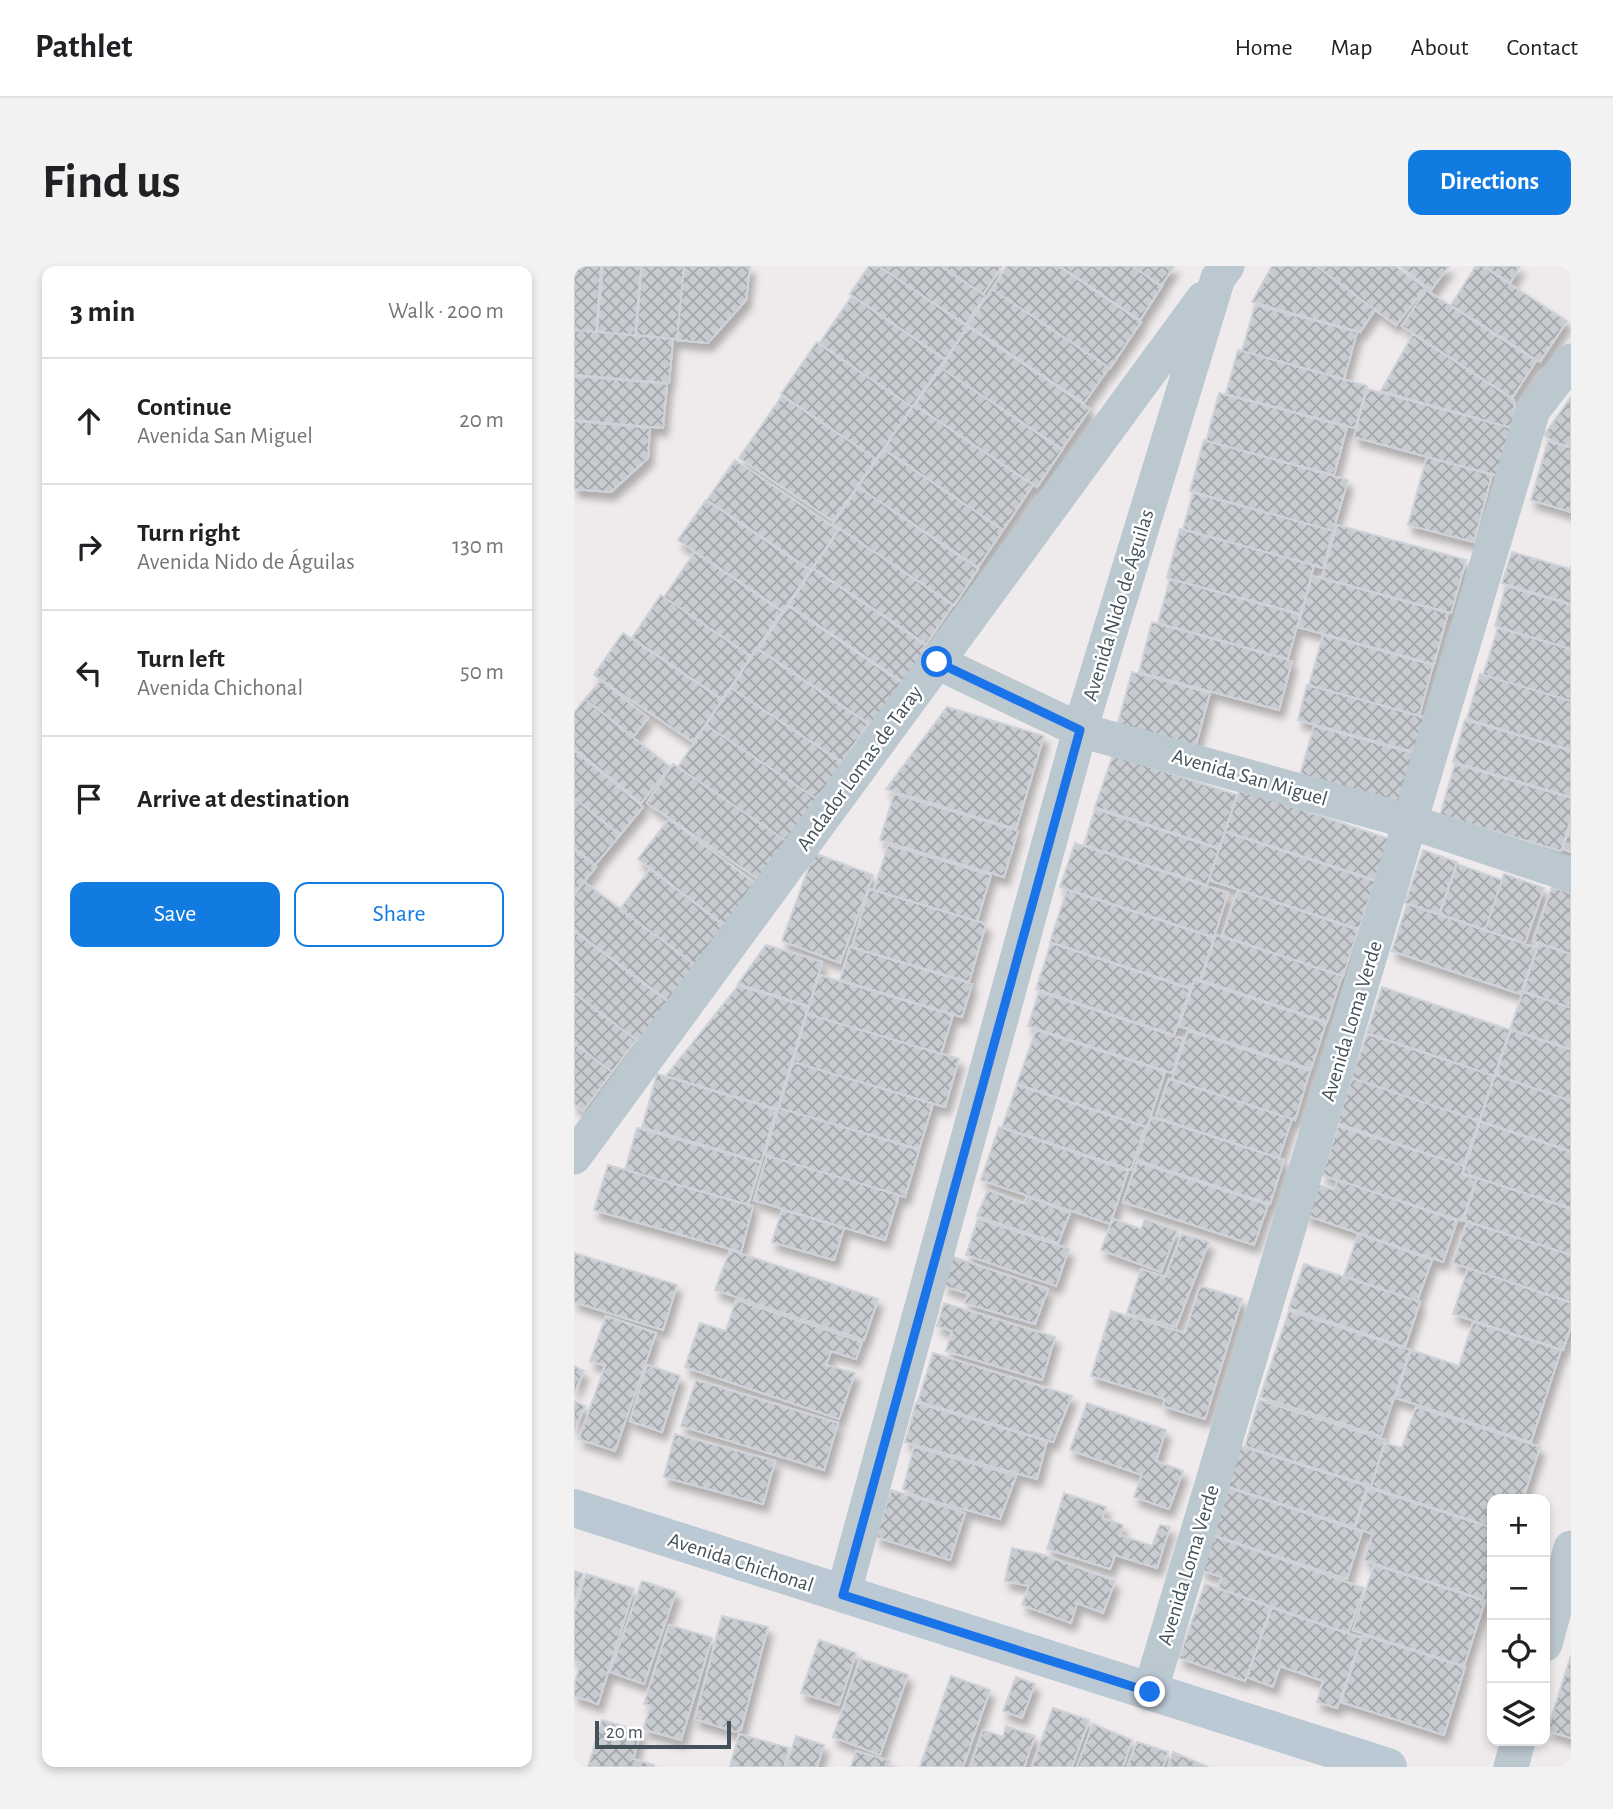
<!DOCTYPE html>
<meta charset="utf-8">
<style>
:root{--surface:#fff;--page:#f2f2f2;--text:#202124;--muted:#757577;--line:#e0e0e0;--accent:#127be2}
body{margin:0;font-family:"Alegreya Sans",sans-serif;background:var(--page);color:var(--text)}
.controls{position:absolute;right:21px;bottom:21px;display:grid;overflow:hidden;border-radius:14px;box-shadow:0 4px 10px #0003}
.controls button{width:63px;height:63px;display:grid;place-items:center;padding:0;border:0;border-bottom:2px solid var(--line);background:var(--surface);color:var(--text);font:35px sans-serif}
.scale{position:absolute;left:21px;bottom:18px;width:136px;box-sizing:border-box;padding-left:7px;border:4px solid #43515a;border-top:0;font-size:19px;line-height:24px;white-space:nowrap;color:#43515a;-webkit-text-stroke:5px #fff;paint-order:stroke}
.stop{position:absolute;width:21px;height:21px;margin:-16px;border:5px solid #1a73e8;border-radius:50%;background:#fff}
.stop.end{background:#1a73e8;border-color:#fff;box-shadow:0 2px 7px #0008}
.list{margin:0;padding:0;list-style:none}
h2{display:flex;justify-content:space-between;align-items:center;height:91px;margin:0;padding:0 28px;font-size:30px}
h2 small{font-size:23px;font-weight:400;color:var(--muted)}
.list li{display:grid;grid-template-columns:46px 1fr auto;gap:21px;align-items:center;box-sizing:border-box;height:126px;padding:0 28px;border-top:2px solid var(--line)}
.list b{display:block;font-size:26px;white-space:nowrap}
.list p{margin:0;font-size:23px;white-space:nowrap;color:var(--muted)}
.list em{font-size:23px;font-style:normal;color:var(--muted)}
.actions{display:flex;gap:14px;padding:21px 28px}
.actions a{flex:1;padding:16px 0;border:2px solid var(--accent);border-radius:14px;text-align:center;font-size:24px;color:var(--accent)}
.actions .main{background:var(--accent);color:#fff}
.icon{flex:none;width:38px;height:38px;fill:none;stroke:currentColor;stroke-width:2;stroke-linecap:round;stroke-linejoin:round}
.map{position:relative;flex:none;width:997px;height:1501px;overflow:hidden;border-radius:14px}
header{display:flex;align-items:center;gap:42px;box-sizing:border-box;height:98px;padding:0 35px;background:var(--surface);border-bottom:2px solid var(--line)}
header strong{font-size:33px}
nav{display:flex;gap:38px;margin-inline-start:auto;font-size:24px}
.intro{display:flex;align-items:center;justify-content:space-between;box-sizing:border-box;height:168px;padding:0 42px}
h1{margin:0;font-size:49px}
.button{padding:18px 32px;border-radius:14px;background:var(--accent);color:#fff;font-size:24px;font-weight:700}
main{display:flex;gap:42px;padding:0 42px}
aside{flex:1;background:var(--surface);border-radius:14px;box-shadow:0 4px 10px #0003}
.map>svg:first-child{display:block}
.building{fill:url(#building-cross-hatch);stroke:#cfd2d8;stroke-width:2;filter:url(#shadow)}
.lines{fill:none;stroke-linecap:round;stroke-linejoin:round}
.street{stroke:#bbc8cf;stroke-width:35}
.secondary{stroke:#bbc9d4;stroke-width:38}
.route{stroke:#1a73e8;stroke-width:9}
.labels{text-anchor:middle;stroke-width:5;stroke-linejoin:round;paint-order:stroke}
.street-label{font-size:21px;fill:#43515a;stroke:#fff}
</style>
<header>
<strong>Pathlet</strong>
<nav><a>Home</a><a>Map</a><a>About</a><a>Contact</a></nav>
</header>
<div class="intro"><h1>Find us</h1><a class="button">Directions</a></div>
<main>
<aside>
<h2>3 min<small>Walk · 200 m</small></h2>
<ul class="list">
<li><svg class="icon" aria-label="ahead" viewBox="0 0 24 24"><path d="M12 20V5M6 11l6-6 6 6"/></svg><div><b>Continue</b><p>Avenida San Miguel</p></div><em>20 m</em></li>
<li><svg class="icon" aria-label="right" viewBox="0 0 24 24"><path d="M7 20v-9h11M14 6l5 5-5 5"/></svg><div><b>Turn right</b><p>Avenida Nido de Águilas</p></div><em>130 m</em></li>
<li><svg class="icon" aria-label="left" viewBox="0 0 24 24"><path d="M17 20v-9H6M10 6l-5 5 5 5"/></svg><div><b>Turn left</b><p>Avenida Chichonal</p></div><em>50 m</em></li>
<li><svg class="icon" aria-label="arrive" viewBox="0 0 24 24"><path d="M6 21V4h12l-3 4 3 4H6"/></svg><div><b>Arrive at destination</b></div></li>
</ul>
<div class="actions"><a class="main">Save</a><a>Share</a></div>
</aside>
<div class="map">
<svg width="997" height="1501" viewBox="0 0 997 1501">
<defs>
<pattern id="building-cross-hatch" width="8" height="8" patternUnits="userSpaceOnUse" patternTransform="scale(1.75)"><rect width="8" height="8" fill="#c8ccd1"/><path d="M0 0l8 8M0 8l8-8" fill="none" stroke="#a4a8ad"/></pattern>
<filter id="shadow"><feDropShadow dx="4.5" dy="8" stdDeviation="3.5" flood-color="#0004"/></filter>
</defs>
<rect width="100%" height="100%" fill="#efebec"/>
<path class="building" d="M 0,0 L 27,0 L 22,66 L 0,64 Z
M 29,0 L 67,0 L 61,69 L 23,66 Z
M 68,0 L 110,0 L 103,73 L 62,69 Z
M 110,0 L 176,0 L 172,34 L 134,77 L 103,74 Z
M 295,0 L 304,0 L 394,60 L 371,93 L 276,28 Z
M 305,0 L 367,0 L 411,30 L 391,59 Z
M 368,0 L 428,0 L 409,28 Z
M 433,0 L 484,0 L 567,56 L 536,102 L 418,23 Z
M 486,0 L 558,0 L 588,20 L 566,54 Z
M 558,0 L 600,0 L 587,20 Z
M 698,0 L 742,0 L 801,44 L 786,66 L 678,36 Z
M 742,0 L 821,0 L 851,22 L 822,59 Z
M 826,0 L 875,0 L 857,24 Z
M 902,0 L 908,0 L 993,55 L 966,96 L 877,39 Z
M 910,0 L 946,0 L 936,17 Z
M 418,23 L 535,102 L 510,137 L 394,59 Z
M 852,24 L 962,95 L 938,132 L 828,60 Z
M 278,30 L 371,94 L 338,141 L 245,78 Z
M 681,39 L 783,66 L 770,113 L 668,85 Z
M 394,61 L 516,143 L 488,183 L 367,102 Z
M 0,64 L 99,73 L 95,117 L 0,109 Z
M 839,68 L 940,134 L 941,163 L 807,125 Z
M 243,76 L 338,141 L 302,193 L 207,128 Z
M 664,84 L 793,120 L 781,162 L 652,128 Z
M 367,102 L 488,184 L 463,221 L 341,139 Z
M 0,110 L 93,118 L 89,162 L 0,154 Z
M 793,123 L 941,163 L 928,211 L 780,171 Z
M 645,127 L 773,161 L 760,209 L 632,175 Z
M 208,130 L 302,193 L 259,255 L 165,192 Z
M 997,131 L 997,181 L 980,176 L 970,169 Z
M 340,139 L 459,219 L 429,264 L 310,183 Z
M 0,155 L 76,162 L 74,192 L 37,226 L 0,223 Z
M 630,174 L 774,214 L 759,265 L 616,225 Z
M 974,175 L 997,182 L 997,246 L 957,234 Z
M 310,184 L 429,264 L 404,301 L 284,221 Z
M 853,191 L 918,209 L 900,276 L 834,259 Z
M 161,194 L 264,264 L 237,304 L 133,234 Z
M 284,221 L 404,303 L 380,339 L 259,258 Z
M 619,227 L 759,265 L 749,302 L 609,263 Z
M 132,234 L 236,305 L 209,345 L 104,274 Z
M 763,259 L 892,294 L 877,347 L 748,312 Z
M 266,263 L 379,339 L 352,378 L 239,302 Z
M 606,263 L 740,299 L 727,348 L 593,312 Z
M 121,286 L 208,346 L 177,390 L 90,331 Z
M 938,286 L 996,303 L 997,300 L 997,338 L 928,317 Z
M 239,303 L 357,383 L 332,418 L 215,339 Z
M 738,310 L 874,347 L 860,398 L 724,361 Z
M 596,313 L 726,349 L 714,393 L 584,357 Z
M 932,320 L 997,339 L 997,383 L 921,360 Z
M 87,329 L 177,391 L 148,433 L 58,372 Z
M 214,340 L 329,418 L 300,461 L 185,383 Z
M 578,356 L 718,395 L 705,444 L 565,406 Z
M 924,362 L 997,383 L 997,435 L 909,409 Z
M 49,367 L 148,434 L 119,476 L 20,409 Z
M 749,369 L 859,399 L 845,450 L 735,419 Z
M 183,383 L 294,458 L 268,496 L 157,422 Z
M 558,406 L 636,427 L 621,482 L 543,460 Z
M 906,408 L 997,435 L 997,484 L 893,453 Z
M 27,414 L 74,452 L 59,471 L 11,433 Z
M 733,419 L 850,451 L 841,486 L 724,454 Z
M 157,422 L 268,497 L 243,533 L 132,459 Z
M 11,433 L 96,501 L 67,537 L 0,482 L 0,447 Z
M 373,441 L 470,470 L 442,563 L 312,523 Z
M 891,454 L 997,485 L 997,531 L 879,496 Z
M 132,459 L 244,534 L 215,577 L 104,501 Z
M 740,460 L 849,490 L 834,546 L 724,516 Z
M 0,484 L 69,541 L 46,569 L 0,532 Z
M 539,489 L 663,529 L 645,582 L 521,541 Z
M 99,498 L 215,577 L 189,616 L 73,537 Z
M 881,498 L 997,532 L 997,552 L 987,585 L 866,549 Z
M 666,523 L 815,573 L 801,614 L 651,565 Z
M 320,528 L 444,565 L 430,611 L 306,574 Z
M 0,532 L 46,569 L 21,599 L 0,582 Z
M 521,543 L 645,583 L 633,619 L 510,579 Z
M 95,553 L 185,620 L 153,661 L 64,593 Z
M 997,555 L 997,586 L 989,583 Z
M 651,566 L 801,615 L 785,663 L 635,614 Z
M 501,577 L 654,627 L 640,671 L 486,621 Z
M 314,579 L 417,609 L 403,655 L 300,624 Z
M 0,583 L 22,601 L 0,628 Z
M 849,584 L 883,596 L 865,648 L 831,637 Z
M 240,587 L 299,609 L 266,697 L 208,675 Z
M 883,598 L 928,614 L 911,664 L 866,648 Z
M 76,603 L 153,662 L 124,701 L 46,643 Z
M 930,608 L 970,622 L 951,677 L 911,664 Z
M 10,616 L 124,701 L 96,736 L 0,664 L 0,630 Z
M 978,621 L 997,627 L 997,688 L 959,675 Z
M 295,623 L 412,658 L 395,716 L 278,681 Z
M 493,624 L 640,672 L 626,714 L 621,712 L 617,722 L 476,676 Z
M 664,624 L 784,664 L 769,710 L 648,670 Z
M 833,638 L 963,682 L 946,728 L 818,685 Z
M 0,665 L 94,736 L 64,775 L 0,727 Z
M 642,669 L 768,710 L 753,756 L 627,714 Z
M 477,677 L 616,723 L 600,769 L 462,723 Z
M 965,678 L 997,688 L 997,742 L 949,725 Z
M 192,679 L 248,696 L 235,740 L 164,718 Z
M 276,681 L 398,718 L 388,751 L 266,714 Z
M 245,709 L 379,749 L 367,788 L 233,748 Z
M 621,714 L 752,757 L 737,803 L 605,760 Z
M 164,720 L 234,741 L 203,843 L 92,810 Z
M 808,721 L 936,764 L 920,810 L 793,767 Z
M 465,726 L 609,773 L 598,807 L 454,760 Z
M 949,726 L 997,742 L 997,783 L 936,763 Z
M 0,727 L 62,774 L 38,806 L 0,777 Z
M 233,748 L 385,793 L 371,841 L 219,796 Z
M 462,764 L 591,806 L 573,861 L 443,818 Z
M 937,764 L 997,784 L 997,835 L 922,809 Z
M 614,765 L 736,805 L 721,854 L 598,813 Z
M 793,768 L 920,810 L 905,855 L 777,812 Z
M 0,777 L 38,806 L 9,845 L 0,838 Z
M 219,796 L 359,838 L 345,883 L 205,842 Z
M 83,808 L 202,844 L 187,896 L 68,861 Z
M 921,809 L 997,835 L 997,885 L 906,855 Z
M 778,812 L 905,855 L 889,900 L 763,857 Z
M 595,813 L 718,853 L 705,892 L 582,851 Z
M 443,819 L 571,861 L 557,904 L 428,861 Z
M 205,842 L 345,884 L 331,931 L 191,889 Z
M 577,851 L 710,894 L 696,938 L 563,894 Z
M 906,856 L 997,886 L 997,942 L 889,907 Z
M 764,860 L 890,900 L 888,908 L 902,913 L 888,955 L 748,909 Z
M 425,861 L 554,905 L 536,958 L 407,914 Z
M 63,862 L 187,897 L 174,939 L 51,904 Z
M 193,890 L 325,929 L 311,974 L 180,934 Z
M 563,896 L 694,939 L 680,979 L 549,936 Z
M 34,899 L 179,940 L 167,986 L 20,944 Z
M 903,912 L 997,943 L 997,989 L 890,954 Z
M 764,914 L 883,955 L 869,996 L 731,949 L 742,918 L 760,924 Z
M 414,924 L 450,938 L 453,931 L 496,947 L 484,977 L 403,950 Z
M 208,944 L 270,962 L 260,994 L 198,976 Z
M 404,953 L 495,983 L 482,1020 L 392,989 Z
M 539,953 L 567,963 L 571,953 L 603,965 L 587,1006 L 527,984 Z
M 893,956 L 997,989 L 997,1036 L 879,997 Z
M 608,968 L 635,976 L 602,1061 L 553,1047 L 567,1003 L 591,1011 Z
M 784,968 L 858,994 L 843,1035 L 770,1010 Z
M 156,984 L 304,1033 L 290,1074 L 141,1024 Z
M 0,987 L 103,1019 L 89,1064 L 0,1036 Z
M 379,991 L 474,1023 L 461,1058 L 390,1037 L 395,1028 L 370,1020 Z
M 730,998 L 846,1036 L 831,1081 L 715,1042 Z
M 894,1002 L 997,1037 L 997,1060 L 989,1084 L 879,1048 Z
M 626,1020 L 668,1033 L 631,1153 L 589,1140 L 591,1133 L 517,1110 L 537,1045 L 611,1067 Z
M 162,1034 L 288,1076 L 282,1093 L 257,1085 L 252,1099 L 281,1107 L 265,1153 L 111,1101 L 126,1057 L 152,1065 Z
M 370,1037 L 481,1071 L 468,1114 L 372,1085 L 378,1065 L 363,1060 Z
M 715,1045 L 836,1084 L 807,1170 L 686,1131 Z
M 32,1050 L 82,1067 L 41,1185 L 5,1173 L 31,1100 L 16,1095 Z
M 899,1056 L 987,1084 L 957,1176 L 822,1132 L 837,1084 L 885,1100 Z
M 359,1087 L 498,1130 L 479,1176 L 344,1135 Z
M 73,1099 L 106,1110 L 88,1166 L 56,1155 Z
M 0,1100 L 10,1105 L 0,1127 Z
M 122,1114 L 264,1157 L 250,1204 L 107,1160 Z
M 685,1134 L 811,1174 L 797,1220 L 671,1180 Z
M 0,1135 L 11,1140 L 0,1165 Z
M 342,1137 L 473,1175 L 463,1213 L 331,1176 Z
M 513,1137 L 592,1164 L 582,1195 L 609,1205 L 595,1243 L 560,1231 L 568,1209 L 496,1184 Z
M 842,1141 L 966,1181 L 949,1233 L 918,1233 L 918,1261 L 797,1221 L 811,1177 L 828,1182 Z
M 101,1168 L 201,1195 L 189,1238 L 90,1211 Z
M 666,1180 L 793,1220 L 780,1261 L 652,1220 Z
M 340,1181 L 442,1210 L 426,1253 L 345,1231 L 329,1223 Z
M 655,1222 L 788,1266 L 773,1313 L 639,1269 Z
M 794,1222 L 918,1262 L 918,1301 L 908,1333 L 790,1294 L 799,1268 L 781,1262 Z
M 317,1224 L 391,1247 L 376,1294 L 302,1271 Z
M 490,1227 L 532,1241 L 528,1252 L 549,1259 L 546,1269 L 578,1280 L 586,1259 L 596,1261 L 583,1302 L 541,1289 L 536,1303 L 473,1283 Z
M 639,1270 L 790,1322 L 774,1367 L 644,1322 L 648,1311 L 627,1304 Z
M 438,1282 L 467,1288 L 541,1315 L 529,1347 L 503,1337 L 497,1357 L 448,1339 L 455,1320 L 431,1315 Z
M 800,1299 L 911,1335 L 890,1400 L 779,1364 Z
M 0,1305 L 9,1308 L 0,1336 Z
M 12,1308 L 60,1323 L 24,1438 L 0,1430 L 0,1419 L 7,1396 L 0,1394 L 0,1347 Z
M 68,1315 L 102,1326 L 70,1418 L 36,1406 Z
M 631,1318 L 697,1341 L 671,1415 L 605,1392 Z
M 698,1342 L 787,1372 L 763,1442 L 743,1436 L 749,1415 L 706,1400 L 699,1421 L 673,1411 Z
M 148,1350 L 194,1361 L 167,1464 L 162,1466 L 121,1453 Z
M 95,1359 L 138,1372 L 107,1474 L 69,1463 L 77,1440 L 70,1438 Z
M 789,1369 L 891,1401 L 870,1469 L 767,1436 Z
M 245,1374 L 282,1387 L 265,1439 L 227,1427 Z
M 997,1389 L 997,1472 L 973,1465 Z
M 286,1393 L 334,1409 L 306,1489 L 259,1471 Z
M 377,1410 L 416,1424 L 389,1501 L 346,1501 Z
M 442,1411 L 461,1418 L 448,1452 L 429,1445 Z
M 479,1442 L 515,1454 L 498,1501 L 458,1501 Z
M 28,1454 L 67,1466 L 59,1493 L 80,1499 L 79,1501 L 14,1501 Z
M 519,1458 L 558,1474 L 549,1501 L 503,1501 Z
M 432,1460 L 461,1470 L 450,1501 L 396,1501 L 409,1464 L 429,1471 Z
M 165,1468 L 215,1482 L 210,1501 L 156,1501 Z
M 222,1470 L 250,1479 L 243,1501 L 212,1501 Z
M 563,1476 L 594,1486 L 589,1501 L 553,1501 Z
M 282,1485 L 316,1495 L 314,1501 L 277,1501 Z
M 599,1486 L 634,1501 L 594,1501 Z"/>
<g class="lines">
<path class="street" d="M 363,396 L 506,464 L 837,556 L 997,609
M 0,891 L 629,33
M 269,1329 L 506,464 L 644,12 L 653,0
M 971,1378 L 997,1282
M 576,1426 L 959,144 L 997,95
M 937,1501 L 944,1475"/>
<path class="secondary" d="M 0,1242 L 814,1501"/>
</g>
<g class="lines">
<path class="route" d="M 363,396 L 506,464 L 269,1329 L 576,1426"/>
</g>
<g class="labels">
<g class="street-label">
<text transform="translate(544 339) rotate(-73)" y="7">Avenida Nido de Águilas</text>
<text transform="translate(285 502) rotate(-54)" y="7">Andador Lomas de Taray</text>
<text transform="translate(676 511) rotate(16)" y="7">Avenida San Miguel</text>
<text transform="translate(777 755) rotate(-73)" y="7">Avenida Loma Verde</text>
<text transform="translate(167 1296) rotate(18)" y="7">Avenida Chichonal</text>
<text transform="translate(614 1299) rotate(-73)" y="7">Avenida Loma Verde</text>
</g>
</g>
</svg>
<div class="controls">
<button>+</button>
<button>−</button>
<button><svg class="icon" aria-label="locate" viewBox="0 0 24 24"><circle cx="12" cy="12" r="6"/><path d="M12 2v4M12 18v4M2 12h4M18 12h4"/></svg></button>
<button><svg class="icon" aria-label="layers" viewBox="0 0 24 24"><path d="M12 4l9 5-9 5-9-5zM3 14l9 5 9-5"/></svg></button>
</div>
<div class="scale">20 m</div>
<div class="stop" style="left:363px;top:396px"></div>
<div class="stop end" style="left:576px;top:1426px"></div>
</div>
</main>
